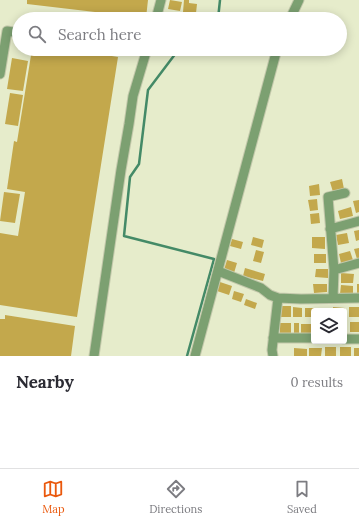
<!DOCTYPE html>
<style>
:root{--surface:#fff;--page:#f7f7f7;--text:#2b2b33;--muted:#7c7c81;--line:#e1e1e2;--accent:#ea580c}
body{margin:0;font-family:Lora,serif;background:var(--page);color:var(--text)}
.controls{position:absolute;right:12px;bottom:12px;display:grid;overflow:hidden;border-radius:4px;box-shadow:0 2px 10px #0003}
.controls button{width:36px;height:36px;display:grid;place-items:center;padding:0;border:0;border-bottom:1px solid var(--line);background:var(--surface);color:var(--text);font:20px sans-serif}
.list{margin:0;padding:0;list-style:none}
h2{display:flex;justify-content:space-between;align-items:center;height:52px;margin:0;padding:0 16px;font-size:17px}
h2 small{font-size:13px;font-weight:400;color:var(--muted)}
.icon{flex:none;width:22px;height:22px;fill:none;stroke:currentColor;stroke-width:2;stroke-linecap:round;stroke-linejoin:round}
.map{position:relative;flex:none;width:359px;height:356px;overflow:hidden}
.search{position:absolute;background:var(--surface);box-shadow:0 2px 10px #0003;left:12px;right:12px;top:12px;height:44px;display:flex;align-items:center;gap:10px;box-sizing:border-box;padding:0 14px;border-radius:22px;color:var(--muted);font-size:15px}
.sheet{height:112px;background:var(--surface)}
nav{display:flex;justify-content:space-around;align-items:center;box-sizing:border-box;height:56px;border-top:1px solid var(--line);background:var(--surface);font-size:11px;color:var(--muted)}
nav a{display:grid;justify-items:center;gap:2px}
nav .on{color:var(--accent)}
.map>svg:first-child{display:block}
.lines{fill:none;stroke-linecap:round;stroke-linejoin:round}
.stream{stroke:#448a67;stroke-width:2.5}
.building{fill:#c3a84c}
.minor-casing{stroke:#c3c8ab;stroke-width:11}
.minor{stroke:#7ca071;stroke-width:9}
</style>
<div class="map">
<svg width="359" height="356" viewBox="0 0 359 356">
<rect width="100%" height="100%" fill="#e6eccb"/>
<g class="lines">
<path class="stream" d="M 218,19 L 220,0
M 179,49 L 148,90 L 139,164 L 130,177 L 124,236 L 214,259 L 187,356"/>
</g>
<path class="building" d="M 27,0 L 148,0 L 146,18 L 27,4 Z
M 170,0 L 182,2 L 180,11 L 168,9 Z
M 184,0 L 189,0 L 189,3 L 197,4 L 196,13 L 183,12 Z
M 32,49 L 68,49 L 118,57 L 77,317 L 0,305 L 0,233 L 18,236 L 25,192 L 7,189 L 14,141 L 17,142 Z
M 12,58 L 28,61 L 23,91 L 7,89 Z
M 10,93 L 23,95 L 18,126 L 5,124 Z
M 342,179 L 344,189 L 333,192 L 330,182 Z
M 319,184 L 320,195 L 310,196 L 309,186 Z
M 4,192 L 20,194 L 15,223 L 0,221 Z
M 317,199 L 318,210 L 310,211 L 308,200 Z
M 359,200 L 359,212 L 356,213 L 353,201 Z
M 351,207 L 353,216 L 340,219 L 338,211 Z
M 319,213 L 320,223 L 311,224 L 310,214 Z
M 359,230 L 359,240 L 356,241 L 354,231 Z
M 347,233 L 349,243 L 338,245 L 336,235 Z
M 253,237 L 264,240 L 262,248 L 251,245 Z
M 312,237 L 325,237 L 325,249 L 312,248 Z
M 232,239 L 243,242 L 241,249 L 230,246 Z
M 359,248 L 359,259 L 357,259 L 354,249 Z
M 256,250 L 264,252 L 261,263 L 253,261 Z
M 350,251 L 353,260 L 341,263 L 339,254 Z
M 314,254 L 326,254 L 326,263 L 314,263 Z
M 227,260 L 237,263 L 234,273 L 224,270 Z
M 245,268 L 265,274 L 263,281 L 243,276 Z
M 316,269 L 328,269 L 328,278 L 315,277 Z
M 341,273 L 354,274 L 353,283 L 341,283 Z
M 220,282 L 232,286 L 229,295 L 217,291 Z
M 313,284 L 327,284 L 327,292 L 314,293 Z
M 357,284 L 359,284 L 359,293 L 357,293 Z
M 341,285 L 353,286 L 353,294 L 340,294 Z
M 234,291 L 244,294 L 241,302 L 232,299 Z
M 246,299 L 257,303 L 255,309 L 244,305 Z
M 281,306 L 291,306 L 291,317 L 280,317 Z
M 293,307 L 302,308 L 302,317 L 293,317 Z
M 333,307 L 345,308 L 345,311 L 333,311 Z
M 349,307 L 359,307 L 359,317 L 349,317 Z
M 305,308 L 314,308 L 314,317 L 305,317 Z
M 319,308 L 328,308 L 328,311 L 319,311 Z
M 5,315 L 75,326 L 71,356 L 0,356 L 0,319 L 5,319 Z
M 350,322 L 359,322 L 359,332 L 350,332 Z
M 280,323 L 291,323 L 291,334 L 280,333 Z
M 294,323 L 299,323 L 299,333 L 294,333 Z
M 301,324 L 311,324 L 311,334 L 301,334 Z
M 325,347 L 336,347 L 336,356 L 325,356 Z
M 340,347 L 351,347 L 351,356 L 340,356 Z
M 294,348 L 307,349 L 307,356 L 294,356 Z
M 309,348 L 322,348 L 321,356 L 309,356 Z
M 354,348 L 359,348 L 359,356 L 354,356 Z"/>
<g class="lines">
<g class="minor-casing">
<path id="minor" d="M 156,19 L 161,0
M 290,19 L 299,0
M 0,74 L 7,31 L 19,33
M 330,229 L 359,221
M 334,270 L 359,263
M 218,271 L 261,288 L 270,295 L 278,298 L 301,299 L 359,298
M 333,298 L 334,270 L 328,197 L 345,193
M 273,338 L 314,338
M 344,339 L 359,339
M 94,356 L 121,170 L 129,124 L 133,96 L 147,49
M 195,356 L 277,49
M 273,356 L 272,350 L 278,298"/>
</g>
<use href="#minor" class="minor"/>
</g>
</svg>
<div class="controls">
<button><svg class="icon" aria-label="layers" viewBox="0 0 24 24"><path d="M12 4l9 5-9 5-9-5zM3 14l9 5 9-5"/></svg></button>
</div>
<div class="search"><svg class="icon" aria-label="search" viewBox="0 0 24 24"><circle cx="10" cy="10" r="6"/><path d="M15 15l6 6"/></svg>Search here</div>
</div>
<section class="sheet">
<h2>Nearby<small>0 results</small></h2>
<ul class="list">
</ul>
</section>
<nav>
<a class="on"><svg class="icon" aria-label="map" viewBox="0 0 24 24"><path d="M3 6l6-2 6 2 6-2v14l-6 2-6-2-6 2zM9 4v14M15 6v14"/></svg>Map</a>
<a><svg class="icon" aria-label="directions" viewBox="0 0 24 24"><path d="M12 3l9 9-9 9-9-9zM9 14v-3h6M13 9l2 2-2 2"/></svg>Directions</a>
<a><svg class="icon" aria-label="saved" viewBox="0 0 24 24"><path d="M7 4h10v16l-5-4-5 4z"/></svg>Saved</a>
</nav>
